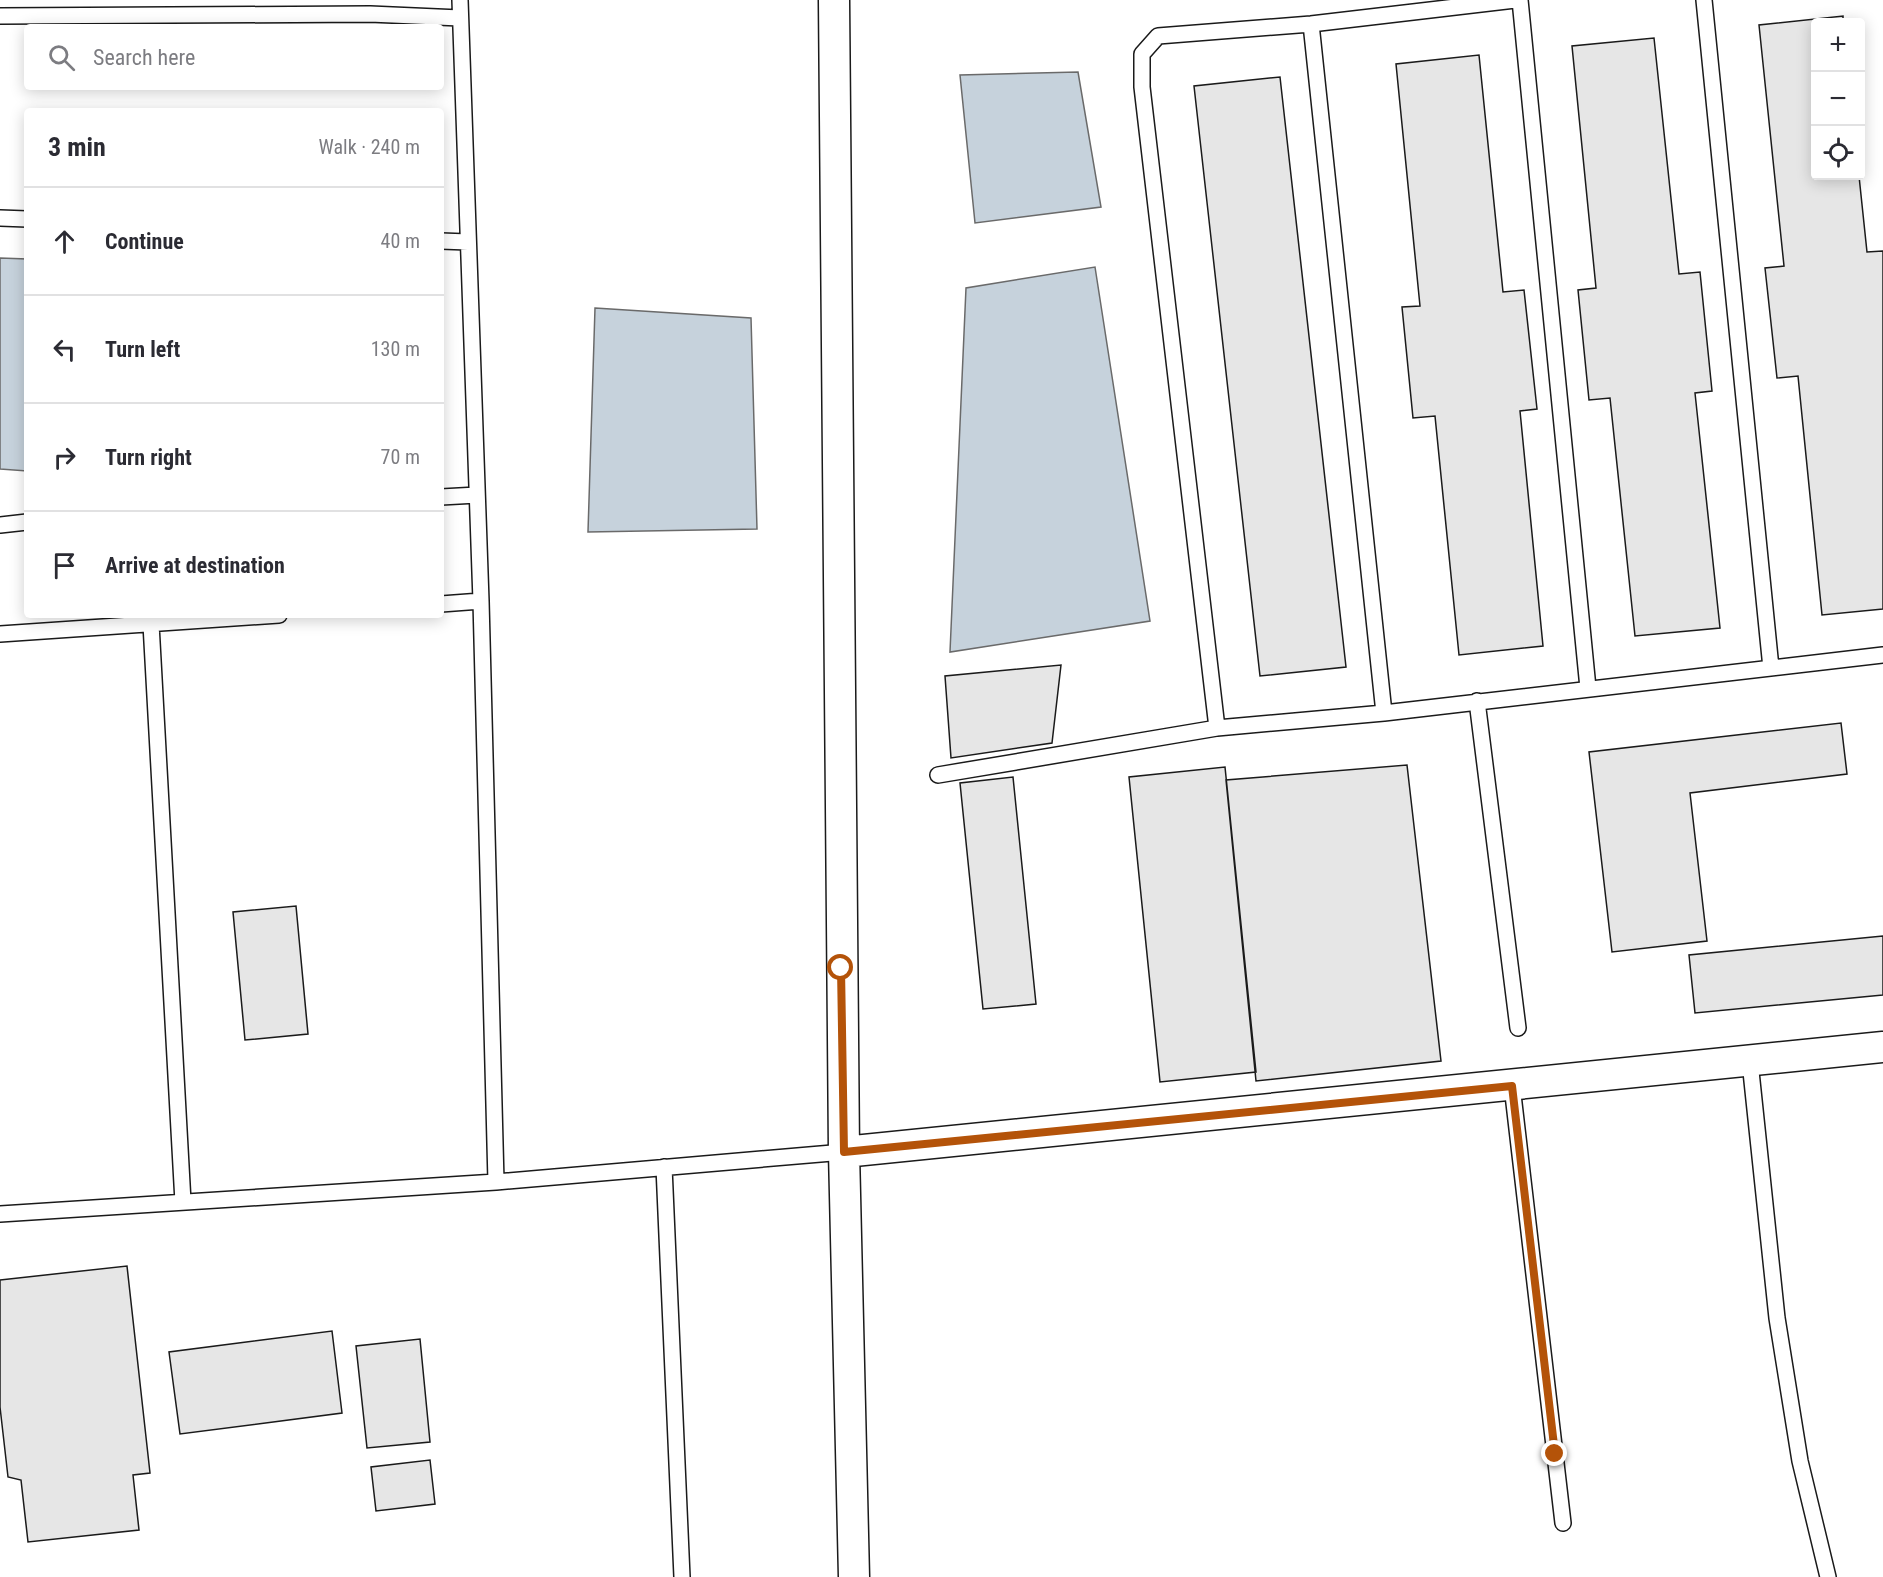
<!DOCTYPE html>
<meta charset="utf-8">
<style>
:root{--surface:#fff;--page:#f7f7f7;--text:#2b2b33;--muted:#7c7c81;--line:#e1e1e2}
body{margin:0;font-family:"Roboto Condensed",sans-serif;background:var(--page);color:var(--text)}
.controls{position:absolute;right:18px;top:18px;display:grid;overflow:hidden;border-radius:6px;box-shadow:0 3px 15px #0003}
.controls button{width:54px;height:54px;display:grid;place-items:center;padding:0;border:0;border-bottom:2px solid var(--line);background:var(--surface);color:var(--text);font:30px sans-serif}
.stop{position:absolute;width:18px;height:18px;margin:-14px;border:4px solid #b45309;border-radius:50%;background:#fff}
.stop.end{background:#b45309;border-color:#fff;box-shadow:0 2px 6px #0008}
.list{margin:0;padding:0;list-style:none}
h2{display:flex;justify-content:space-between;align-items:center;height:78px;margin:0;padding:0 24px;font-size:26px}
h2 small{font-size:20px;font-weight:400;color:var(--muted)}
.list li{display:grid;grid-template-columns:39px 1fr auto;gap:18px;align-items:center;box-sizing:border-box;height:108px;padding:0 24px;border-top:2px solid var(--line)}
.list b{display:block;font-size:22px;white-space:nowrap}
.list em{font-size:20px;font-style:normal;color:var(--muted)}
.icon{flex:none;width:33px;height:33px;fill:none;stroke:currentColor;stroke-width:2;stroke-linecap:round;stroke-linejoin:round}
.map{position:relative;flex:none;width:1883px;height:1577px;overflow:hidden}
.search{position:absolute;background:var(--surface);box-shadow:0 3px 15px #0003;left:24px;top:24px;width:420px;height:66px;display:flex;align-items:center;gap:15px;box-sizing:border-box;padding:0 21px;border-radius:6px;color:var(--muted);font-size:22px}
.panel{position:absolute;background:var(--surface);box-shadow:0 3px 15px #0003;left:24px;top:108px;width:420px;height:510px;border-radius:6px}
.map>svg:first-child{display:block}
.water{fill:#c6d2dc;stroke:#6a6a6a;stroke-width:1.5}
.building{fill:#e6e6e6;stroke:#1a1a1a;stroke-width:1.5}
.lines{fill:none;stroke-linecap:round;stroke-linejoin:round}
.lane-casing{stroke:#1a1a1a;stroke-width:18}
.street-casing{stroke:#1a1a1a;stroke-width:33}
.lane{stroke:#fff;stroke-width:15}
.street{stroke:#fff;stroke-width:30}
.route{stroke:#b45309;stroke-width:8}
</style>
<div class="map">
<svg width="1883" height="1577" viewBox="0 0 1883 1577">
<rect width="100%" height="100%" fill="#fff"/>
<path class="water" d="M 1078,72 L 1101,207 L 975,223 L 960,75 Z
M 0,258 L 27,259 L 27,471 L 0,469 Z
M 1095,267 L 1150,621 L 950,652 L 966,288 Z
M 595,308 L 751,318 L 757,529 L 588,532 Z"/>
<path class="building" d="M 1843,16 L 1843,22 L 1816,22 L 1816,176 L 1859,176 L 1867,252 L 1883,251 L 1883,609 L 1822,615 L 1798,376 L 1777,378 L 1765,268 L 1784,266 L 1759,25 Z
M 1654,38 L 1679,274 L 1700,272 L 1712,391 L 1695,393 L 1720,628 L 1635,636 L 1610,398 L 1589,400 L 1578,290 L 1596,288 L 1572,46 Z
M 1479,55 L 1503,292 L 1524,290 L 1537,409 L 1520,411 L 1543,646 L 1459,655 L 1435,416 L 1413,418 L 1402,307 L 1420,306 L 1396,64 Z
M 1280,77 L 1346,667 L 1260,676 L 1194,86 Z
M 1061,665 L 1052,743 L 951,758 L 945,676 Z
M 1841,723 L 1847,774 L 1690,793 L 1707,941 L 1612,952 L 1589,752 Z
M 1407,765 L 1441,1061 L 1256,1081 L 1226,780 Z
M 1225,767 L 1256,1072 L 1160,1082 L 1129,777 Z
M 1013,777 L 1036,1004 L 983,1009 L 960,783 Z
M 296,906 L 308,1034 L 245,1040 L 233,912 Z
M 1883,936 L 1883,995 L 1695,1013 L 1689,955 Z
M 127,1266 L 150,1473 L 133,1475 L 139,1530 L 28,1542 L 21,1480 L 8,1477 L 0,1407 L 0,1280 Z
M 332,1331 L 342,1413 L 180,1434 L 169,1352 Z
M 420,1339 L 430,1442 L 367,1448 L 356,1346 Z
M 430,1460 L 435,1504 L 376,1511 L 371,1467 Z"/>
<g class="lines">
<g class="lane-casing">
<path id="lane" d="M 460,0 L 481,601 L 496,1182 L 844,1152
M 1520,0 L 1588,688
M 1704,0 L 1771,668
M 0,16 L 370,14 L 460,18
M 0,218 L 27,219
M 441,241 L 468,242
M 441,497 L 477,495
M 0,525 L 27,522
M 441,604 L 481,601
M 151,624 L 183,1202
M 0,634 L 279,615
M 1477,701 L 1518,1028
M 1384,713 L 1883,655
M 1217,728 L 1142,87 L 1142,54 L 1158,36 L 1311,24 L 1515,0
M 938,775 L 1217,728 L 1384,713 L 1311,24
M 1750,1062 L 1777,1318 L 1800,1461 L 1828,1577
M 1512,1086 L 1563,1523
M 664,1167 L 682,1577
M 0,1214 L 496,1182"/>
</g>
<g class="street-casing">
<path id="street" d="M 834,0 L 844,1152 L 854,1577
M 844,1152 L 1883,1047"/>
</g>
<use href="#lane" class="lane"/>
<use href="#street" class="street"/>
</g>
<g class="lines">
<path class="route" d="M 841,968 L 844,1152 L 1512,1086 L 1555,1454"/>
</g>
</svg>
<div class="controls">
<button>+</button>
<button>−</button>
<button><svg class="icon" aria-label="locate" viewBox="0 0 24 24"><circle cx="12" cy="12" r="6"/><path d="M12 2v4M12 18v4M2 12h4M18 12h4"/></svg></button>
</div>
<div class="stop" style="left:841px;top:968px"></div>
<div class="stop end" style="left:1555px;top:1454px"></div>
<div class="search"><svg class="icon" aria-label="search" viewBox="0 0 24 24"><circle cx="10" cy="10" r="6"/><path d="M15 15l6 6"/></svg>Search here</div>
<section class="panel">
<h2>3 min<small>Walk · 240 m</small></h2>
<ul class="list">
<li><svg class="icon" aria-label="ahead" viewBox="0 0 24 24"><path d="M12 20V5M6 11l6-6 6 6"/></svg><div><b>Continue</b></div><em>40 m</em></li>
<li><svg class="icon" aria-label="left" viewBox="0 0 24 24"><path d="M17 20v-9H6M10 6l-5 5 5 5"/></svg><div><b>Turn left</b></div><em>130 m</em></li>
<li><svg class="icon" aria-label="right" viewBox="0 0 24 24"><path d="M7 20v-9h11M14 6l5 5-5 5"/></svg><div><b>Turn right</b></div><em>70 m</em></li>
<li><svg class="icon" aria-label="arrive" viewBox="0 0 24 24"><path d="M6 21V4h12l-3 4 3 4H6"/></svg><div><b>Arrive at destination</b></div></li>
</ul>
</section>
</div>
